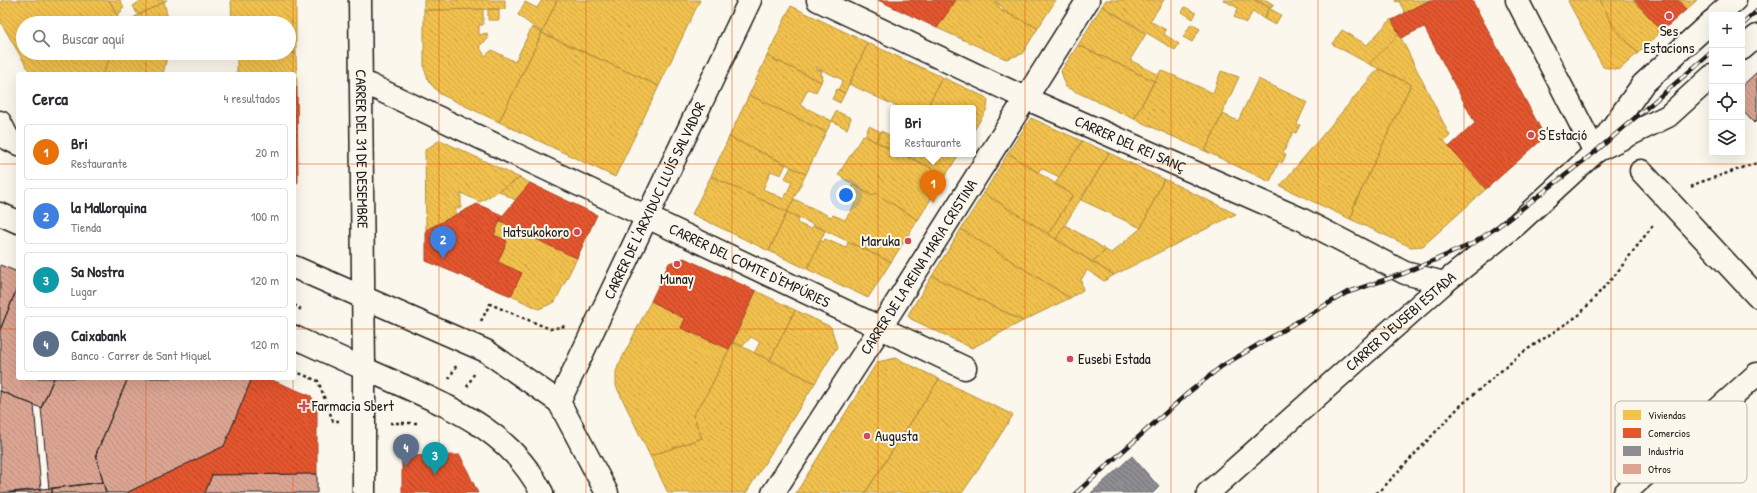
<!DOCTYPE html>
<html lang="es">
<meta charset="utf-8">
<style>
:root{--surface:#fff;--page:#f7f7f7;--text:#2b2b33;--muted:#7c7c81;--line:#e1e1e2;--accent:#0b8043}
body{margin:0;font-family:"Patrick Hand",sans-serif;background:var(--page);color:var(--text)}
.controls{position:absolute;right:12px;top:12px;display:grid;overflow:hidden;border-radius:4px;box-shadow:0 4px 16px #0002}
.controls button{width:36px;height:36px;display:grid;place-items:center;padding:0;border:0;border-bottom:1px solid var(--line);background:var(--surface);color:var(--text);font:20px sans-serif}
.you{position:absolute;left:846px;top:195px;width:14px;height:14px;margin:-10px;border:3px solid #fff;border-radius:50%;background:#1a73e8;box-shadow:0 0 0 6px #1a73e833}
.badge{display:grid;place-items:center;width:26px;height:26px;border-radius:50%;background:var(--accent);color:#fff;font-size:13px;font-weight:700}
.pin{position:absolute;translate:-50% -33px;filter:drop-shadow(0 1px 2px #0008)}
.pin::after{content:'';position:absolute;top:21px;width:14px;height:12px;background:inherit;clip-path:polygon(0 0,100% 0,50% 100%)}
.popup{position:absolute;left:890px;top:105px;width:86px;height:52px;box-sizing:border-box;display:grid;place-content:center;border-radius:4px;background:var(--surface);filter:drop-shadow(0 1px 3px #0005);font-size:13px;white-space:nowrap;color:var(--muted)}
.popup b{font-size:15px;color:var(--text)}
.popup::after{content:'';position:absolute;left:50%;top:100%;margin-left:-8px;border:8px solid transparent;border-top-color:var(--surface)}
.list{margin:0;padding:0;list-style:none}
h2{display:flex;justify-content:space-between;align-items:center;height:52px;margin:0;padding:0 16px;font-size:17px}
h2 small{font-size:13px;font-weight:400;color:var(--muted)}
.list li{display:grid;grid-template-columns:26px 1fr auto;gap:12px;align-items:center;box-sizing:border-box;height:56px;margin:0 8px 8px;padding:0 8px;border:1px solid var(--line);border-radius:4px}
.list b{display:block;font-size:15px;white-space:nowrap}
.list p{margin:0;font-size:13px;white-space:nowrap;color:var(--muted)}
.list em{font-size:13px;font-style:normal;color:var(--muted)}
.icon{flex:none;width:22px;height:22px;fill:none;stroke:currentColor;stroke-width:2;stroke-linecap:round;stroke-linejoin:round}
.map{position:relative;flex:none;width:1757px;height:493px;overflow:hidden}
.search{position:absolute;background:var(--surface);box-shadow:0 4px 16px #0002;left:16px;top:16px;width:280px;height:44px;display:flex;align-items:center;gap:10px;box-sizing:border-box;padding:0 14px;border-radius:22px;color:var(--muted);font-size:15px}
.panel{position:absolute;background:var(--surface);box-shadow:0 4px 16px #0002;left:16px;top:72px;width:280px;height:308px;border-radius:4px}
.map>svg:first-child{display:block}
.homes{fill:url(#homes-back-hatch);stroke:#b2903f}
.shops{fill:url(#shops-back-hatch);stroke:#a84529}
.industry{fill:url(#industry-back-hatch);stroke:#6b6b6f}
.building{fill:url(#building-back-hatch);stroke:#1c1c1c}
.lines{fill:none;stroke-linecap:round;stroke-linejoin:round}
.pedestrian-casing{stroke:#1c1c1c;stroke-width:25}
.minor-casing{stroke:#1c1c1c;stroke-width:25}
.tertiary-casing{stroke:#1c1c1c;stroke-width:25}
.secondary-casing{stroke:#1c1c1c;stroke-width:25}
.path{stroke:#1c1c1c;stroke-width:2.5;stroke-dasharray:3 3;stroke-linecap:butt}
.pedestrian{stroke:#fbf7ec;stroke-width:22}
.minor{stroke:#fbf7ec;stroke-width:22}
.tertiary{stroke:#fbf7ec;stroke-width:22}
.secondary{stroke:#fbf7ec;stroke-width:22}
.rail-casing{stroke:#1c1c1c;stroke-width:4.5}
.rail{stroke:#fbf7ec;stroke-width:3;stroke-dasharray:9;stroke-linecap:butt}
.grid{fill:none;stroke:#e8590c;stroke-width:1;stroke-opacity:0.55}
.poi-dot{fill:#d1495b;stroke:#fbf7ec;stroke-width:1.5}
.labels{text-anchor:middle;stroke-width:4;stroke-linejoin:round;paint-order:stroke}
.poi-label{font-size:15px;fill:#1c1c1c;stroke:#fbf7ec;text-anchor:start}
.street-label{font-size:15px;fill:#1c1c1c;stroke:#fbf7ec}
.key{fill:#fbf7ec;stroke:#b8b5ae;stroke-width:1}
.key-label{font-size:11px;fill:#1c1c1c}
</style>
<div class="map">
<svg width="1757" height="493" viewBox="0 0 1757 493">
<defs>
<pattern id="homes-back-hatch" width="6" height="6" patternUnits="userSpaceOnUse"><rect width="6" height="6" fill="#f2c14e"/><path d="M-1 5l2 2M0 0l6 6M5-1l2 2" fill="none" stroke="#cfa544"/></pattern>
<pattern id="shops-back-hatch" width="6" height="6" patternUnits="userSpaceOnUse"><rect width="6" height="6" fill="#e4572e"/><path d="M-1 5l2 2M0 0l6 6M5-1l2 2" fill="none" stroke="#b84726"/></pattern>
<pattern id="industry-back-hatch" width="6" height="6" patternUnits="userSpaceOnUse"><rect width="6" height="6" fill="#8d8d92"/><path d="M-1 5l2 2M0 0l6 6M5-1l2 2" fill="none" stroke="#727276"/></pattern>
<pattern id="building-back-hatch" width="6" height="6" patternUnits="userSpaceOnUse"><rect width="6" height="6" fill="#dca593"/><path d="M-1 5l2 2M0 0l6 6M5-1l2 2" fill="none" stroke="#bc8d7e"/></pattern>
</defs>
<rect width="100%" height="100%" fill="#fbf7ec"/>
<filter id="ink" filterUnits="userSpaceOnUse"><feTurbulence type="fractalNoise" baseFrequency=".025" numOctaves="2"/><feDisplacementMap in="SourceGraphic" scale="8" xChannelSelector="R" yChannelSelector="G"/><feConvolveMatrix kernelMatrix="1 2 1 2 8 2 1 2 1" color-interpolation-filters="sRGB"/></filter>
<g filter="url(#ink)">
<path class="homes" d="M 3,0 L 109,0 L 121,23 L 23,23 L 23,53 L 112,53 L 103,74 L 31,74 L 0,21 L 0,2 Z
M 109,0 L 120,0 L 124,7 L 121,9 L 122,11 L 117,15 Z
M 142,0 L 167,0 L 138,15 L 133,6 Z
M 231,0 L 296,0 L 296,53 L 232,54 L 289,53 L 289,23 L 232,23 Z
M 424,0 L 505,0 L 505,9 L 424,10 Z
M 542,0 L 557,0 L 542,33 L 518,15 L 525,2 L 537,8 Z
M 557,0 L 700,0 L 659,86 L 542,33 Z
M 956,0 L 994,0 L 1003,12 L 1003,11 L 1038,28 L 1022,54 L 1006,59 L 937,28 Z
M 996,0 L 1056,0 L 1038,28 L 1003,11 L 1004,8 L 995,2 Z
M 1106,0 L 1164,0 L 1150,21 L 1166,30 L 1164,34 L 1179,44 L 1175,50 L 1102,6 Z
M 1223,0 L 1255,0 L 1269,8 L 1264,19 L 1253,11 L 1246,23 L 1234,17 L 1238,8 Z
M 1255,0 L 1266,0 L 1274,5 L 1271,8 Z
M 1395,0 L 1430,0 L 1405,13 L 1399,1 L 1396,2 Z
M 1570,0 L 1600,0 L 1613,26 L 1638,53 L 1619,70 L 1603,67 L 1568,1 Z
M 1600,0 L 1634,0 L 1662,31 L 1638,53 L 1613,26 Z
M 1678,0 L 1697,0 L 1686,10 Z
M 164,2 L 169,23 L 125,23 L 138,15 Z
M 791,6 L 868,43 L 845,93 L 838,90 L 843,80 L 816,67 L 816,69 L 822,71 L 821,75 L 823,76 L 821,82 L 767,56 Z
M 1102,6 L 1146,34 L 1130,60 L 1159,75 L 1154,81 L 1078,45 Z
M 1185,7 L 1196,13 L 1193,19 L 1182,12 Z
M 1269,8 L 1281,15 L 1275,25 L 1264,19 Z
M 483,9 L 483,25 L 479,25 L 479,35 L 487,33 L 488,39 L 479,46 L 485,56 L 492,50 L 515,62 L 532,27 L 542,33 L 499,122 L 440,94 L 429,82 L 424,68 L 424,10 Z
M 488,9 L 499,9 L 499,20 L 488,20 Z
M 1391,19 L 1399,34 L 1369,64 L 1332,44 L 1342,30 L 1367,45 Z
M 1191,24 L 1200,29 L 1192,42 L 1183,37 Z
M 542,33 L 659,86 L 615,177 L 499,122 Z
M 1399,34 L 1450,136 L 1444,141 L 1486,189 L 1423,246 L 1411,247 L 1350,219 L 1354,210 L 1353,208 L 1411,84 L 1369,64 Z
M 868,43 L 942,77 L 927,108 L 900,108 L 849,84 Z
M 1078,45 L 1154,81 L 1134,119 L 1066,87 L 1061,71 Z
M 112,53 L 168,53 L 163,74 L 103,74 Z
M 296,53 L 297,87 L 294,87 L 294,74 L 222,74 L 237,73 L 237,54 Z
M 767,56 L 821,82 L 816,92 L 808,89 L 800,105 L 832,121 L 826,132 L 749,95 Z
M 1378,69 L 1411,84 L 1353,208 L 1354,210 L 1350,219 L 1280,186 Z
M 1161,70 L 1213,93 L 1221,71 L 1239,77 L 1205,151 L 1134,119 Z
M 942,77 L 985,97 L 988,100 L 987,109 L 973,132 L 973,108 L 927,108 Z
M 1258,79 L 1307,102 L 1297,124 L 1300,125 L 1296,133 L 1293,132 L 1283,153 L 1286,155 L 1282,163 L 1279,161 L 1270,182 L 1205,151 L 1223,114 L 1238,121 Z
M 837,89 L 845,93 L 840,103 L 832,99 Z
M 749,95 L 826,132 L 806,174 L 729,137 Z
M 836,111 L 851,118 L 847,129 L 832,121 Z
M 1031,118 L 1082,141 L 1059,177 L 1041,168 L 1038,173 L 1008,153 Z
M 869,126 L 881,132 L 876,142 L 865,136 Z
M 881,131 L 893,137 L 893,150 L 876,142 Z
M 863,135 L 893,150 L 893,154 L 902,154 L 946,175 L 918,220 L 875,193 L 872,196 L 838,175 Z
M 729,137 L 786,164 L 781,175 L 771,171 L 763,189 L 784,199 L 792,182 L 785,178 L 791,167 L 806,174 L 787,212 L 711,176 Z
M 440,140 L 520,178 L 480,202 L 461,193 L 461,208 L 456,208 L 456,215 L 426,230 L 425,150 Z
M 1082,141 L 1109,153 L 1056,239 L 1048,234 L 1073,195 L 1055,184 Z
M 1008,153 L 1073,195 L 1048,234 L 984,193 Z
M 1109,153 L 1164,179 L 1141,228 L 1081,200 Z
M 902,154 L 959,154 L 946,175 Z
M 711,176 L 787,212 L 769,251 L 692,214 Z
M 520,178 L 530,183 L 515,200 L 499,191 Z
M 1164,179 L 1236,214 L 1114,275 L 1092,262 L 1106,250 L 1111,253 L 1141,228 Z
M 853,184 L 872,196 L 875,193 L 918,220 L 891,262 L 787,212 L 794,199 L 831,217 L 833,215 L 845,220 L 855,204 L 844,198 Z
M 984,193 L 1056,239 L 1114,275 L 1104,281 L 1087,270 L 1081,280 L 1083,290 L 1070,298 L 961,229 Z
M 787,212 L 799,218 L 797,223 L 811,229 L 813,225 L 825,231 L 807,269 L 769,251 Z
M 500,221 L 577,258 L 555,302 L 539,309 L 511,296 L 522,273 L 498,262 L 507,241 L 494,235 Z
M 1065,225 L 1094,242 L 1106,250 L 1092,262 L 1056,239 Z
M 961,229 L 1070,298 L 1023,321 L 932,276 Z
M 825,239 L 846,248 L 848,242 L 891,262 L 868,298 L 807,269 L 821,240 L 823,242 Z
M 932,276 L 1023,321 L 972,348 L 911,319 L 908,316 L 909,313 Z
M 756,291 L 795,310 L 770,360 L 754,353 L 760,342 L 751,337 L 742,347 L 733,342 Z
M 651,301 L 685,319 L 681,328 L 729,349 L 706,396 L 693,415 L 702,438 L 650,456 L 616,386 L 616,372 L 618,366 Z
M 795,310 L 831,327 L 837,347 L 815,383 L 770,360 Z
M 733,342 L 815,383 L 746,493 L 668,493 L 650,456 L 702,438 L 693,415 L 706,396 Z
M 896,358 L 939,379 L 865,493 L 796,493 L 877,362 Z
M 939,379 L 1013,415 L 978,470 L 962,493 L 865,493 Z"/>
<path class="shops" d="M 878,0 L 956,0 L 937,28 Z
M 1430,0 L 1472,0 L 1545,137 L 1486,189 L 1449,147 L 1475,123 L 1424,27 L 1401,38 L 1392,20 Z
M 1634,0 L 1678,0 L 1686,10 L 1662,31 Z
M 294,87 L 297,87 L 298,182 L 294,186 Z
M 530,183 L 597,215 L 577,258 L 552,247 L 499,220 Z
M 477,204 L 502,215 L 494,235 L 507,241 L 498,262 L 522,273 L 511,296 L 426,261 L 426,230 Z
M 684,258 L 756,291 L 729,349 L 681,328 L 685,319 L 651,301 L 669,263 Z
M 252,378 L 267,378 L 311,396 L 317,406 L 317,474 L 212,475 L 205,493 L 126,493 L 224,446 Z
M 460,455 L 478,493 L 402,493 L 402,456 Z"/>
<path class="industry" d="M 1132,456 L 1159,487 L 1153,493 L 1091,493 Z"/>
<path class="building" d="M 1757,72 L 1757,120 L 1754,123 L 1742,110 L 1742,86 Z
M 0,265 L 18,272 L 18,286 L 0,330 Z
M 18,286 L 18,378 L 54,378 L 41,408 L 0,391 L 0,330 Z
M 54,378 L 128,378 L 96,454 L 103,482 L 49,489 L 41,408 Z
M 128,378 L 252,378 L 224,446 L 126,493 L 106,493 L 96,454 Z
M 0,391 L 34,405 L 41,489 L 0,493 Z
M 317,474 L 317,493 L 205,493 L 212,475 Z
M 103,482 L 106,493 L 52,493 L 52,488 Z
M 52,488 L 52,493 L 9,493 L 41,489 Z"/>
<g class="lines">
<g class="pedestrian-casing">
<path id="pedestrian" d="M 1641,171 L 1757,296
M 1625,493 L 1757,374"/>
</g>
<g class="minor-casing">
<g id="minor">
<path id="s1" d="M 818,0 L 1025,98 L 1301,219 L 1405,273 L 1444,283"/>
<path id="s2" d="M 361,81 L 965,368"/>
<path d="M 0,122 L 8,138"/>
<path d="M 364,369 L 364,493"/>
<path id="s3" d="M 773,493 L 881,327 L 1088,0"/>
</g>
</g>
<g class="tertiary-casing">
<g id="tertiary">
<path d="M 1517,0 L 1595,152"/>
<path id="s4" d="M 559,402 L 750,0"/>
</g>
</g>
<g class="secondary-casing">
<g id="secondary">
<path id="s5" d="M 360,0 L 364,369"/>
<path d="M 1718,15 L 1735,0"/>
<path d="M 1742,49 L 1757,36"/>
<path d="M 0,135 L 18,144"/>
<path d="M 1596,151 L 1668,116 L 1712,76"/>
<path d="M 0,214 L 18,222"/>
<path d="M 294,267 L 486,351 L 559,402 L 607,493"/>
<path d="M 294,337 C 328,353 363,368 397,383 C 456,410 511,432 542,493"/>
<path id="s6" d="M 1208,493 L 1444,283 L 1517,224 L 1595,152 L 1643,84 L 1712,21"/>
</g>
</g>
<path class="path" d="M 1691,187 L 1698,183 L 1757,163
M 294,305 L 300,308 L 299,312
M 481,321 L 490,304 L 550,329 L 566,326
M 294,371 L 318,381 L 333,421 L 339,421
M 449,379 L 456,366
M 467,387 L 474,374
M 390,423 L 419,423
M 1376,493 L 1380,491 L 1459,407 L 1522,353 L 1579,315 L 1615,275 L 1654,224"/>
<use href="#pedestrian" class="pedestrian"/>
<use href="#minor" class="minor"/>
<use href="#tertiary" class="tertiary"/>
<use href="#secondary" class="secondary"/>
<g class="rail-casing">
<path id="rail" d="M 1742,25 L 1757,11
M 1076,493 L 1188,393 L 1222,366 L 1346,293 L 1405,273 L 1474,243 L 1510,218 L 1595,152 L 1712,52"/>
</g>
<use href="#rail" class="rail"/>
</g>
</g>
<path class="grid" d="M 146,0 L 146,23M 293,0 L 293,74M 439,0 L 439,493M 586,0 L 586,493M 732,0 L 732,493M 878,0 L 878,493M 1025,0 L 1025,493M 1171,0 L 1171,493M 1318,0 L 1318,493M 1464,0 L 1464,493M 1611,0 L 1611,493M 146,53 L 146,74M 0,164 L 18,164M 294,164 L 1757,164M 0,329 L 18,329M 294,329 L 1757,329M 146,378 L 146,493M 293,378 L 293,493"/>
<g class="poi-dot">
<circle cx="1669" cy="16" r="4"/>
<circle cx="1531" cy="135" r="4"/>
<circle cx="577" cy="232" r="4"/>
<circle cx="908" cy="241" r="4"/>
<circle cx="677" cy="264" r="4"/>
<circle cx="1070" cy="359" r="4"/>
<path d="M302 400h4v4h4v4h-4v4h-4v-4h-4v-4h4z"/>
<circle cx="867" cy="436" r="4"/>
</g>
<g class="labels">
<g class="poi-label">
<text x="1669" y="36" text-anchor="middle">Ses<tspan x="1669" dy="17">Estacions</tspan></text>
<text x="1539" y="140">S'Estació</text>
<text x="569" y="237" text-anchor="end">Hatsukokoro</text>
<text x="900" y="246" text-anchor="end">Maruka</text>
<text x="677" y="284" text-anchor="middle">Munay</text>
<text x="1078" y="364">Eusebi Estada</text>
<text x="312" y="411">Farmacia Sbert</text>
<text x="875" y="441">Augusta</text>
</g>
<g class="street-label">
<text dy="5" stroke="none"><textPath href="#s1" startOffset="344">CARRER DEL REI SANÇ</textPath></text>
<text dy="5" stroke="none"><textPath href="#s5" startOffset="149">CARRER DEL 31 DE DESEMBRE</textPath></text>
<text dy="5" stroke="none"><textPath href="#s4" startOffset="223">CARRER DE L'ARXIDUC LLUÍS SALVADOR</textPath></text>
<text dy="5" stroke="none"><textPath href="#s2" startOffset="430">CARRER DEL COMTE D'EMPÚRIES</textPath></text>
<text dy="5" stroke="none"><textPath href="#s3" startOffset="269">CARRER DE LA REINA MARIA CRISTINA</textPath></text>
<text dy="5" stroke="none"><textPath href="#s6" startOffset="258">CARRER D'EUSEBI ESTADA</textPath></text>
</g>
</g>
<rect x="1615" y="401" width="132" height="82" rx="6" class="key"/>
<rect x="1623" y="410" width="18" height="10" fill="#f2c14e"/>
<rect x="1623" y="428" width="18" height="10" fill="#e4572e"/>
<rect x="1623" y="446" width="18" height="10" fill="#8d8d92"/>
<rect x="1623" y="464" width="18" height="10" fill="#dca593"/>
<g class="key-label">
<text x="1648" y="419">Viviendas</text>
<text x="1648" y="437">Comercios</text>
<text x="1648" y="455">Industria</text>
<text x="1648" y="473">Otros</text>
</g>
</svg>
<div class="controls">
<button>+</button>
<button>−</button>
<button><svg class="icon" aria-label="locate" viewBox="0 0 24 24"><circle cx="12" cy="12" r="6"/><path d="M12 2v4M12 18v4M2 12h4M18 12h4"/></svg></button>
<button><svg class="icon" aria-label="layers" viewBox="0 0 24 24"><path d="M12 4l9 5-9 5-9-5zM3 14l9 5 9-5"/></svg></button>
</div>
<div class="you"></div>
<div class="pin badge" style="left:933px;top:203px;background:#e8710a">1</div>
<div class="popup"><b>Bri</b>Restaurante</div>
<div class="pin badge" style="left:443px;top:259px;background:#3f7fe0">2</div>
<div class="pin badge" style="left:435px;top:475px;background:#0f9aa8">3</div>
<div class="pin badge" style="left:406px;top:467px;background:#5c6f8a">4</div>
<div class="search"><svg class="icon" aria-label="search" viewBox="0 0 24 24"><circle cx="10" cy="10" r="6"/><path d="M15 15l6 6"/></svg>Buscar aquí</div>
<section class="panel">
<h2>Cerca<small>4 resultados</small></h2>
<ul class="list">
<li><span class="badge" style="background:#e8710a">1</span><div><b>Bri</b><p>Restaurante</p></div><em>20 m</em></li>
<li><span class="badge" style="background:#3f7fe0">2</span><div><b>la Mallorquina</b><p>Tienda</p></div><em>100 m</em></li>
<li><span class="badge" style="background:#0f9aa8">3</span><div><b>Sa Nostra</b><p>Lugar</p></div><em>120 m</em></li>
<li><span class="badge" style="background:#5c6f8a">4</span><div><b>Caixabank</b><p>Banco · Carrer de Sant Miquel</p></div><em>120 m</em></li>
</ul>
</section>
</div>
